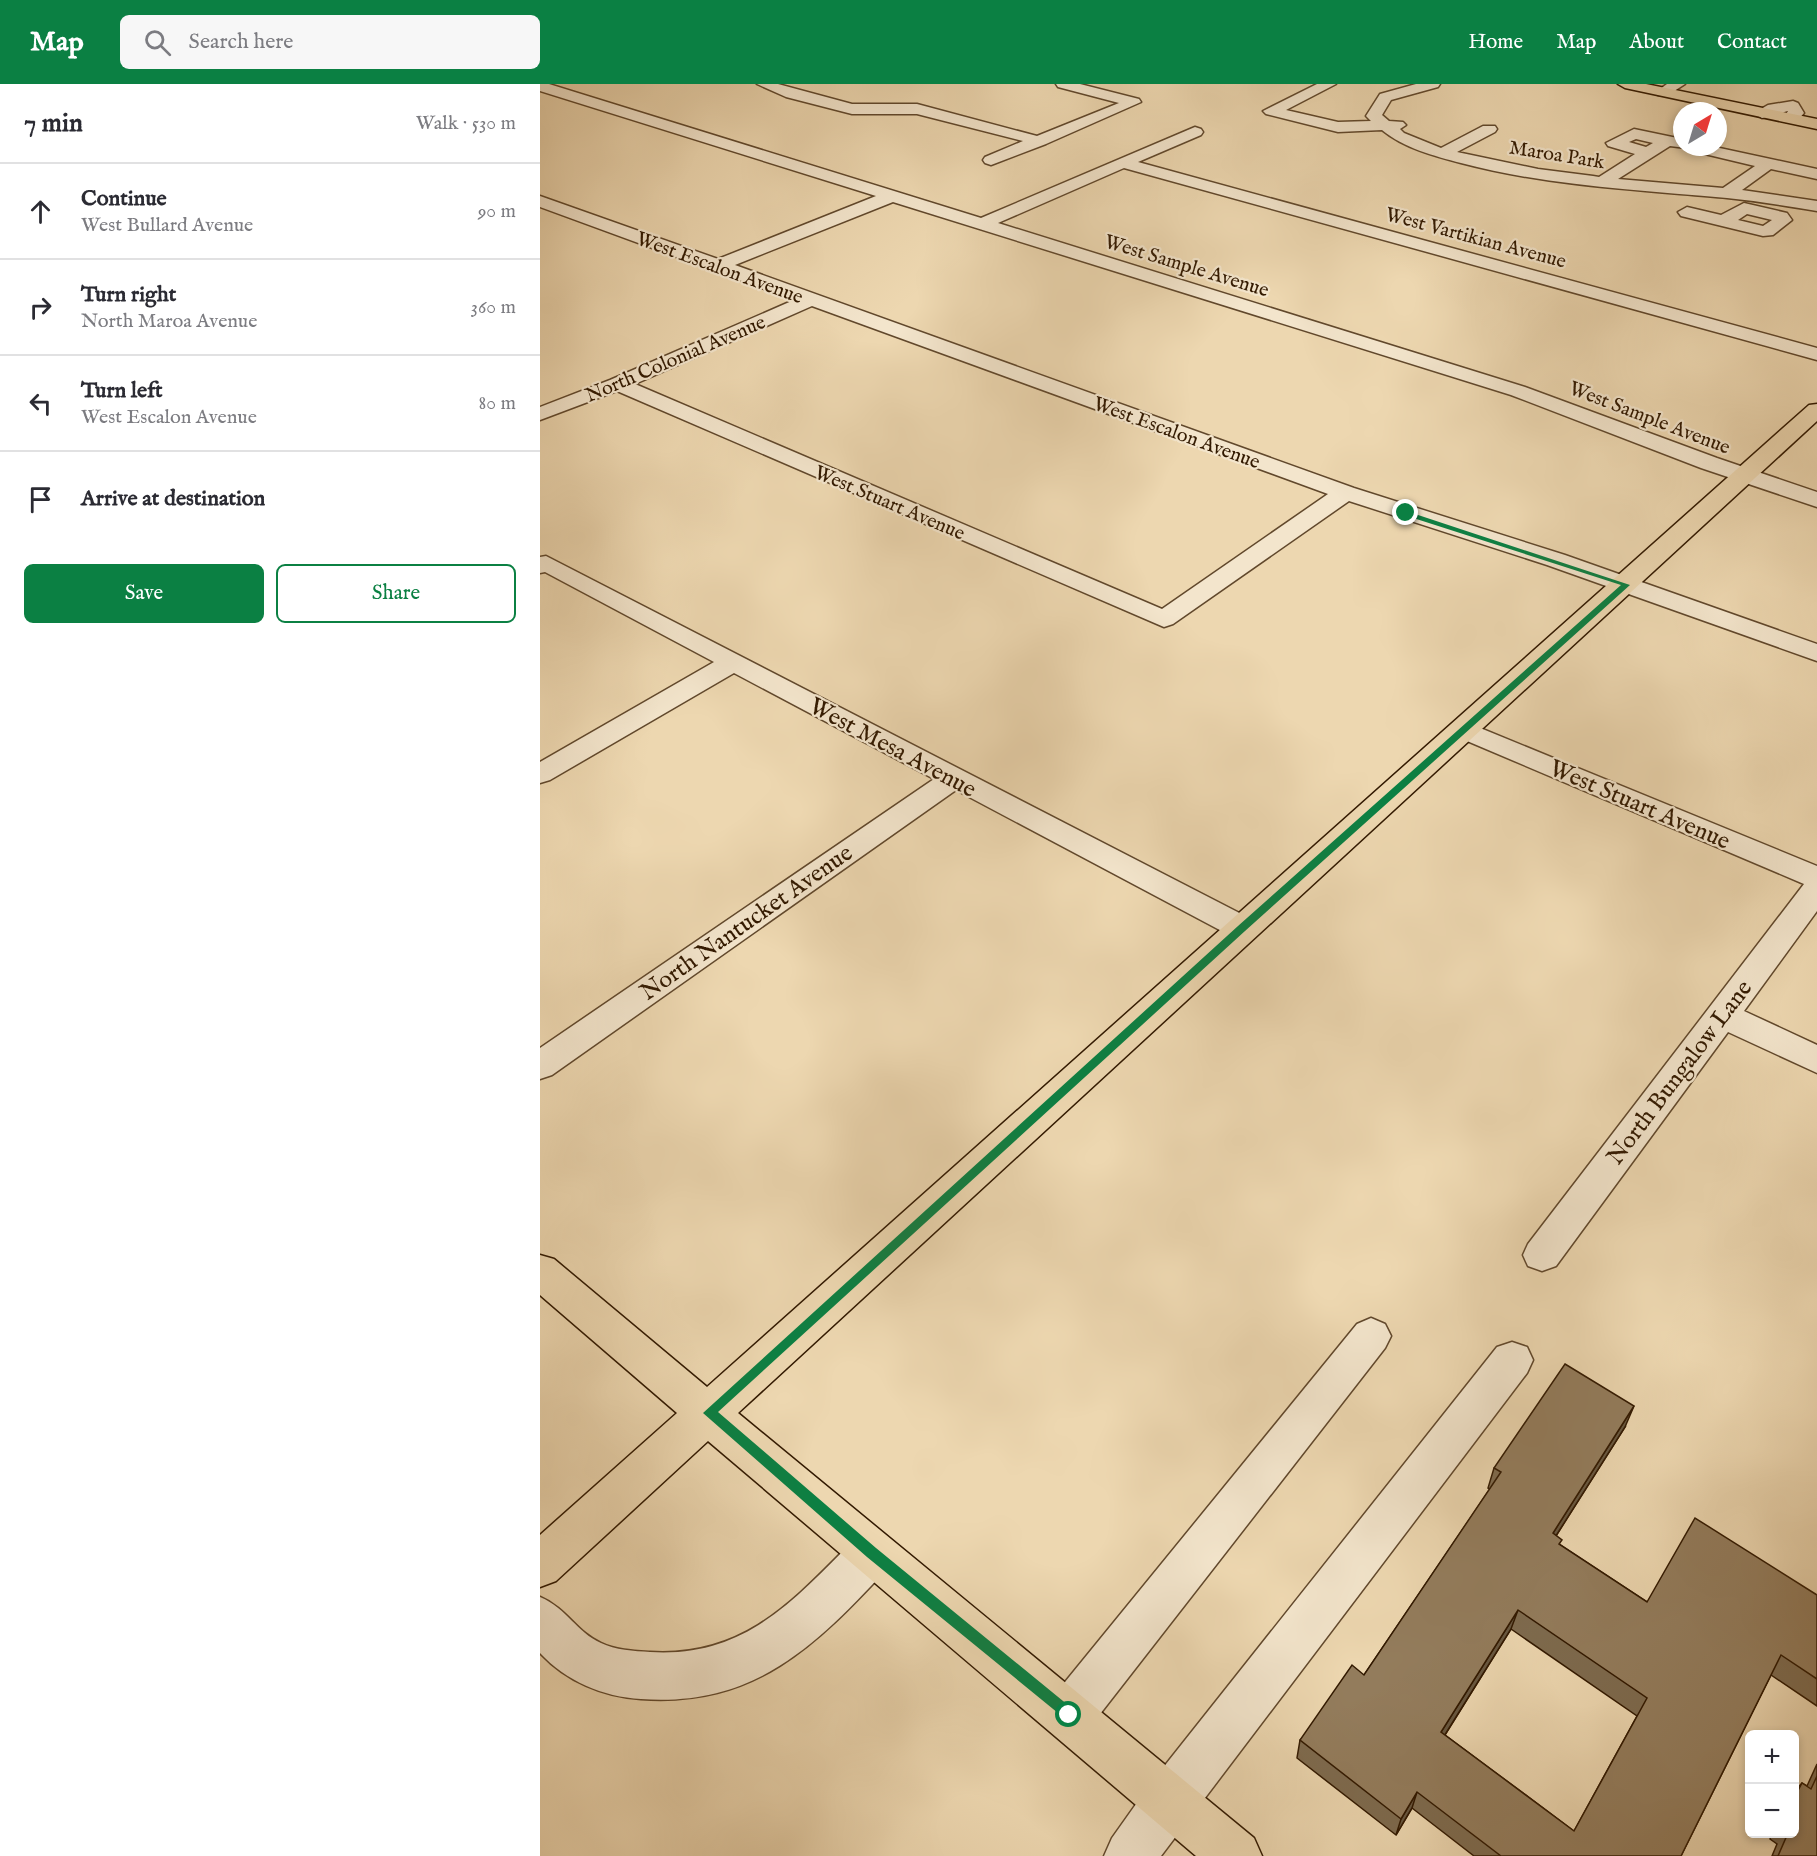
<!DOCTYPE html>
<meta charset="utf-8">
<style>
:root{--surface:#fff;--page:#f7f7f7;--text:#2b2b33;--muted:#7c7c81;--line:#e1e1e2;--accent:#0b8043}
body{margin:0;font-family:"IM FELL English",serif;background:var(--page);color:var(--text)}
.controls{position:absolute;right:18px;bottom:18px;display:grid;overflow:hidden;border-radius:9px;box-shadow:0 3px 9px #0003}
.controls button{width:54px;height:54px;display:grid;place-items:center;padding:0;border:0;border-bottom:2px solid var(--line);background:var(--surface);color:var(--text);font:30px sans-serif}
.compass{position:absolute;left:1133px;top:18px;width:54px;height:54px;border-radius:50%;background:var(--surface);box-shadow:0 3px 9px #0003;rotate:38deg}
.stop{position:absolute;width:18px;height:18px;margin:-14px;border:4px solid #0b8043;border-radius:50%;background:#fff}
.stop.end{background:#0b8043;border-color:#fff;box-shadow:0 2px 6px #0008}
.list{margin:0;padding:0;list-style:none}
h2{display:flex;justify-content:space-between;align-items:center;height:78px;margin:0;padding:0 24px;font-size:26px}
h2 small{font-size:20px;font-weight:400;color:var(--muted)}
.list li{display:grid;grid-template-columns:39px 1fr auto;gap:18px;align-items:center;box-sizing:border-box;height:96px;padding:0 24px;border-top:2px solid var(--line)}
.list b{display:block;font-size:22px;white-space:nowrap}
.list p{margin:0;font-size:20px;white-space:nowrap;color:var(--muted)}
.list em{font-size:20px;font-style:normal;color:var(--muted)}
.actions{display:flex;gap:12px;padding:18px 24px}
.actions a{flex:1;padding:14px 0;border:2px solid var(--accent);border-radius:9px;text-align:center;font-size:21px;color:var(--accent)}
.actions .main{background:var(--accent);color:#fff}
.icon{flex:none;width:33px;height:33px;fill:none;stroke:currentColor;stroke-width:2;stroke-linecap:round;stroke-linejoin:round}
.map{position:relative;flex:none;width:1277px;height:1772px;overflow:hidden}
header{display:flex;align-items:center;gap:36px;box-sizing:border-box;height:84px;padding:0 30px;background:var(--accent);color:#fff}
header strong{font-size:28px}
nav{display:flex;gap:33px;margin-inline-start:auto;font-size:21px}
.search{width:420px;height:54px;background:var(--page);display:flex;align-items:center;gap:15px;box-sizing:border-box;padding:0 21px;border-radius:9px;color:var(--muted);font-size:22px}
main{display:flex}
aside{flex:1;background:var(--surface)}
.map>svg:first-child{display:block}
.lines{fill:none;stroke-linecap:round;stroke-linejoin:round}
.minor-casing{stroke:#61482c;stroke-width:3}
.major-casing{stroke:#321900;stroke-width:3}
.minor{fill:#f3e5cc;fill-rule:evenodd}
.major{fill:#edd7b0;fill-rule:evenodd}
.wall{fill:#7e6b4f;stroke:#321900;stroke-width:1.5;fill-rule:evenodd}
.shaded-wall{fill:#675740;stroke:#321900;stroke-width:1.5}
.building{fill:#937c5c;stroke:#321900;stroke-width:1.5;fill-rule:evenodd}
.route{fill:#0b8043}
.labels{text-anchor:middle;stroke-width:4.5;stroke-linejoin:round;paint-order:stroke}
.far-street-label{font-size:20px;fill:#321900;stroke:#f3e5cc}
.street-label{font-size:24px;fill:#321900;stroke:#f3e5cc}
</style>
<header>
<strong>Map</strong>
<div class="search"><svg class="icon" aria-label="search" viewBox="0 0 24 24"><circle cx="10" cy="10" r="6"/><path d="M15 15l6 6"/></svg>Search here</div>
<nav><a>Home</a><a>Map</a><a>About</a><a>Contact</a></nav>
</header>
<main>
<aside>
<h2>7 min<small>Walk · 530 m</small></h2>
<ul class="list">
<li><svg class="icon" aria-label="ahead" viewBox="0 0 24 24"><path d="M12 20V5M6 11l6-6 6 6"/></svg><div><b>Continue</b><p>West Bullard Avenue</p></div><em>90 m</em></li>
<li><svg class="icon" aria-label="right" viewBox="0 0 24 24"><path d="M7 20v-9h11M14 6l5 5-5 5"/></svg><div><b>Turn right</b><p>North Maroa Avenue</p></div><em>360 m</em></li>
<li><svg class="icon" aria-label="left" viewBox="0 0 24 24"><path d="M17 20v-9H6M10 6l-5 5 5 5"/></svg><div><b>Turn left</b><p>West Escalon Avenue</p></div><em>80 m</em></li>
<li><svg class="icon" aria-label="arrive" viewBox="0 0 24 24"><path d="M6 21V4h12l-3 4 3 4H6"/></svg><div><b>Arrive at destination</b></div></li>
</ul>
<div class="actions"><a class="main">Save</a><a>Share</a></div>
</aside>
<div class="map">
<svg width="1277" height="1772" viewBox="0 0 1277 1772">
<rect width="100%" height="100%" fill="#edd7b0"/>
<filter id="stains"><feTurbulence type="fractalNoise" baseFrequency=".00333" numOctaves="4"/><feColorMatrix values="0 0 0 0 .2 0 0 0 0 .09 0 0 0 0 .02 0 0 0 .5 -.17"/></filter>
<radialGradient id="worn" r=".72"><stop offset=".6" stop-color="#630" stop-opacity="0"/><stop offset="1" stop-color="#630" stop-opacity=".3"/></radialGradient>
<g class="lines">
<g class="minor-casing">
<path id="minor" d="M 0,0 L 9,0 L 441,134 L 655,43 L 661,45 L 663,48 L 661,51 L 598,78 L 1277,264 L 1277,276 L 584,84 L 458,139 L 985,303 L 1177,374 L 1277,408 L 1277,423 L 1161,384 L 971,311 L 353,118 L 195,181 L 814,404 L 1025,471 L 1277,560 L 1277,577 L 1007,481 L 809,417 L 633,540 L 624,543 L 77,307 L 0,336 L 0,323 L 70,296 L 254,216 L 0,123 L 0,112 L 178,175 L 336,112 L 0,7 ZM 272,222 L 788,410 L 622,525 L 95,300 Z
M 217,0 L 238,0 L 312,20 L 377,20 L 497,52 L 579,19 L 518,3 L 516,0 L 540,0 L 599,15 L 601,18 L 506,60 L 451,81 L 445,79 L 443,76 L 445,73 L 483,57 L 377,30 L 312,30 L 246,13 Z
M 777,0 L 796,0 L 746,26 L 798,38 L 831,37 L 826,32 L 840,10 L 876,0 L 900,0 L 898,3 L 851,16 L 842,31 L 849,37 L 863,38 L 866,41 L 860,45 L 864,49 L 901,64 L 943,42 L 955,42 L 957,45 L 955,48 L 917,68 L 998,85 L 1053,92 L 1059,93 L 1095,70 L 1068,62 L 1066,59 L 1094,45 L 1142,55 L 1142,63 L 1175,63 L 1277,85 L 1277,95 L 1231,85 L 1202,106 L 1277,117 L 1277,127 C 1247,122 1217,117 1187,114 C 1098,106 1008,102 921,79 C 894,72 864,64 842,46 L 798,48 L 726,30 L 723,27 ZM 1096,55 L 1113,59 L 1106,63 L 1089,58 ZM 1130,62 L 1146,64 L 1148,66 L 1215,82 L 1183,104 L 1078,95 Z
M 1127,0 L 1145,0 L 1128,11 L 1118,11 L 1116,8 Z
M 1253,17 L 1258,19 L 1264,29 L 1256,38 L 1246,38 L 1243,35 L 1248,27 L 1222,34 L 1214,29 L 1228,21 Z
M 1204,119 L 1247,129 L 1252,136 L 1233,151 L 1223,152 L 1141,132 L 1138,128 L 1147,123 L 1181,131 ZM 1207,130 L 1232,136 L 1223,142 L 1198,136 Z
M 6,472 L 713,836 L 718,844 L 713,852 L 702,855 L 691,852 L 416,706 L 12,991 L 0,995 L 0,964 L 394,695 L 194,589 L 10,696 L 0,699 L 0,678 L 174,578 L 5,488 L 0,489 L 0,473 Z
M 923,637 L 1277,782 L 1277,827 L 1204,927 L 1277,961 L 1277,989 L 1188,948 L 1016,1182 L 1002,1187 L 988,1182 L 983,1171 L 988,1160 L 1264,800 L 913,651 L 909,645 L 913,639 Z
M 831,1234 L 845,1240 L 851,1252 L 845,1264 L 546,1648 L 529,1655 L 512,1648 L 505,1631 L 512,1614 L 817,1240 Z
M 972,1258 L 987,1263 L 993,1276 L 987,1289 L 621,1772 L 564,1772 L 572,1754 L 611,1699 L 957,1263 Z
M 332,1447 L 348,1454 L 355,1469 L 348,1484 C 275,1562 215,1623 101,1615 C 63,1613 26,1597 0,1569 L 0,1513 C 28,1525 36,1548 61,1559 C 75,1566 94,1567 110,1568 C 205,1574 254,1516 316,1454 Z"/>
</g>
<g class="major-casing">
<path id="major" d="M 1078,0 L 1106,0 L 1277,35 L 1277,45 L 1085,4 Z
M 1277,320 L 1277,337 L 198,1329 L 714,1754 L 722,1772 L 656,1772 L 168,1357 L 16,1497 L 0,1503 L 0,1451 L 137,1329 L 0,1211 L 0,1171 L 14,1175 L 167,1303 L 1269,321 Z"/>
</g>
<use href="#minor" class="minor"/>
<use href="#major" class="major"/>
</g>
<path class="wall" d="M 1085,1343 L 1016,1452 L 1020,1461 L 1107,1518 L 1277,1511 L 1277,1622 L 1231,1591 L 1141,1772 L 934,1772 L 872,1724 L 856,1751 L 757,1674 L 760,1656 L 824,1591 L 950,1405 L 948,1404 L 954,1384 ZM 971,1545 L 1097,1632 L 1034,1747 L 905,1651 Z
M 1277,1680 L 1277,1772 L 1232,1772 L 1237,1760 L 1230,1755 L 1232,1749 L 1254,1749 L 1254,1708 L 1262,1699 L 1267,1702 Z"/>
<path class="shaded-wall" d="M 1094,1322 L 1085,1343 L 1005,1469 L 1013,1449 Z
M 978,1526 L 971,1545 L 896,1665 L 901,1648 Z
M 877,1708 L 872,1724 L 856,1751 L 861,1735 Z"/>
<path class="building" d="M 1025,1280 L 1094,1322 L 1013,1449 L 1022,1456 L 1019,1460 L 1107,1518 L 1155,1434 L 1277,1511 L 1277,1595 L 1241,1571 L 1141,1772 L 961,1772 L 877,1708 L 861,1735 L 760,1656 L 812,1581 L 824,1591 L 961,1388 L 954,1384 ZM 978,1526 L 1107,1614 L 1034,1747 L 901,1648 Z
M 1277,1692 L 1277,1772 L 1238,1772 L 1248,1749 L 1254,1749 L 1254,1714 L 1262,1699 L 1271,1705 Z"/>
<path class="route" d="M 866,427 L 1090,501 L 705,847 L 178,1328 L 336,1464 L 534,1626 L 534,1636 L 529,1638 L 327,1473 L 163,1329 L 698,842 L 1081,501 L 864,431 Z"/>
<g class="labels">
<g class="far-street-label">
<text transform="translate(1017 70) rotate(9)" y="7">Maroa Park</text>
<text transform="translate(936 153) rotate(15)" y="7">West Vartikian Avenue</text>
<text transform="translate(647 181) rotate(17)" y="7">West Sample Avenue</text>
<text transform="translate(180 183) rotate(20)" y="7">West Escalon Avenue</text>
<text transform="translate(135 274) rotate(-23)" y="7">North Colonial Avenue</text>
<text transform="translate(1110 333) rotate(21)" y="7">West Sample Avenue</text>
<text transform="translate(637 348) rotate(20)" y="7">West Escalon Avenue</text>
<text transform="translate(350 418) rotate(23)" y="7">West Stuart Avenue</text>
</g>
<g class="street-label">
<text transform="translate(353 663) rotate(28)" y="8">West Mesa Avenue</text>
<text transform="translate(1100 720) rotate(23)" y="8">West Stuart Avenue</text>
<text transform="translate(206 838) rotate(-35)" y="8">North Nantucket Avenue</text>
<text transform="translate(1139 988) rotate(-53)" y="8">North Bungalow Lane</text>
</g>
</g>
<rect width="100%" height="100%" filter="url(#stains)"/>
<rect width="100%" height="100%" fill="url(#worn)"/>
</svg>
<div class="controls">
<button>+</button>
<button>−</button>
</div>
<svg class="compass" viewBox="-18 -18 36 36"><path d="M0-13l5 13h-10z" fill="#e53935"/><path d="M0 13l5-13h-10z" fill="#7c7c81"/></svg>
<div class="stop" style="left:529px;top:1631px"></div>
<div class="stop end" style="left:866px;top:429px"></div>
</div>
</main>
